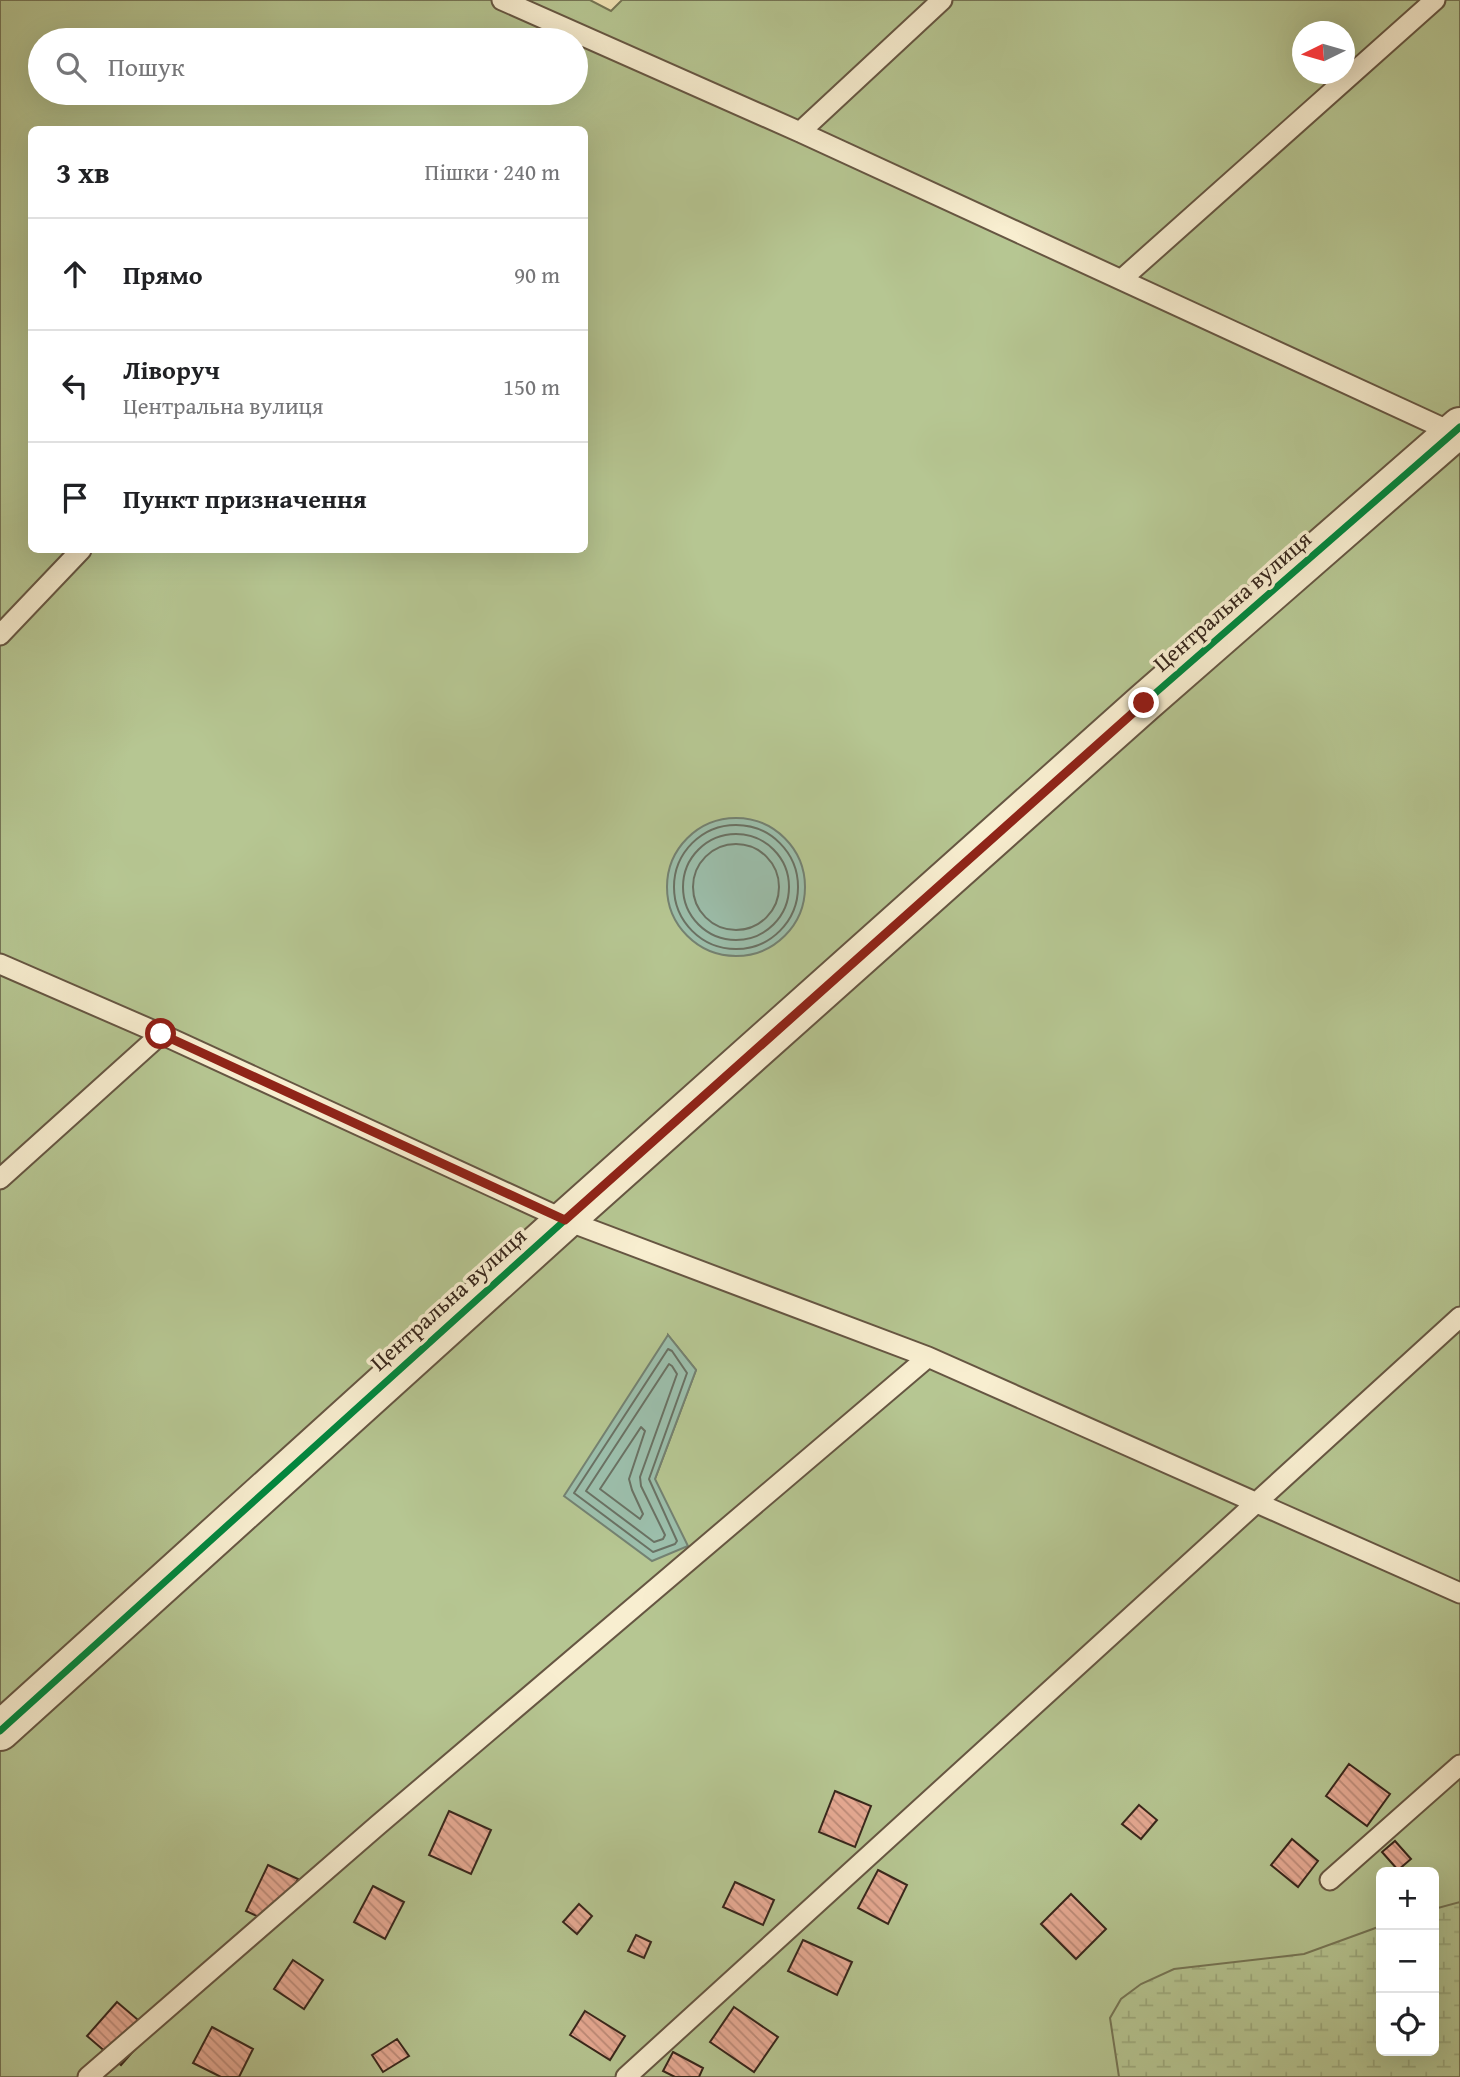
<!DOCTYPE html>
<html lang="uk">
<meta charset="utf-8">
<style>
:root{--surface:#fff;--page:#f2f2f2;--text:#202124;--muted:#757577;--line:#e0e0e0}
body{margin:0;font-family:"Gentium Book Plus",serif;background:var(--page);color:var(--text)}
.controls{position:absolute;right:21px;bottom:21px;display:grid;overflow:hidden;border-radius:10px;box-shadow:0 7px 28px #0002}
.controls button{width:63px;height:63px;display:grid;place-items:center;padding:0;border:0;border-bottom:2px solid var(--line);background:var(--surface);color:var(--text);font:35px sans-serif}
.compass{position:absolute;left:1292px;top:21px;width:63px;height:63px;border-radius:50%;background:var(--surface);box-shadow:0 7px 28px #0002;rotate:265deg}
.stop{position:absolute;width:21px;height:21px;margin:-16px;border:5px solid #8f2418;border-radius:50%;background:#fff}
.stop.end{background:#8f2418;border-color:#fff;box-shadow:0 2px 7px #0008}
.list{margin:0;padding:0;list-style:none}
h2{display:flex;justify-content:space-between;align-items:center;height:91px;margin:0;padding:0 28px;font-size:30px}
h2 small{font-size:23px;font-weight:400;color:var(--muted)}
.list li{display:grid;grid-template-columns:46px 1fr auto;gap:21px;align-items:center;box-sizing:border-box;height:112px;padding:0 28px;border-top:2px solid var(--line)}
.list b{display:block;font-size:26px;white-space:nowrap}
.list p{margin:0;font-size:23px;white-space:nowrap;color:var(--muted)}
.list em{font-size:23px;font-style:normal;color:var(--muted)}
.icon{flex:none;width:38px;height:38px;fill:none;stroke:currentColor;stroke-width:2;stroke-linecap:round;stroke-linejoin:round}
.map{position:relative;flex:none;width:1460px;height:2077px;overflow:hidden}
.search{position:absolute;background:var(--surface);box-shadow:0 7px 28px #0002;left:28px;top:28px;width:560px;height:77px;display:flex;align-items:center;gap:18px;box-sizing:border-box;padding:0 24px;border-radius:38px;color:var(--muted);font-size:26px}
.panel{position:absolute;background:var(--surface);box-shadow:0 7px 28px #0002;left:28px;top:126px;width:560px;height:427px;border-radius:10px}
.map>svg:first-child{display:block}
.green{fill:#b6c692;stroke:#767656;stroke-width:2;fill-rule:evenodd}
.wetland{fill:url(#wetland-marsh);stroke:#767656;stroke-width:2}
.water{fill:#9cbfac;stroke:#748272;stroke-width:2}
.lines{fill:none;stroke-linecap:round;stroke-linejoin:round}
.shore{stroke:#6a7264;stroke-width:2}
.building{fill:url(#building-back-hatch);stroke:#37261b;stroke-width:2}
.service-casing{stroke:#665642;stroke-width:23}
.minor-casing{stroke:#665642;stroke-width:42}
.service{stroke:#f8eed0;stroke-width:19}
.minor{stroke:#f8eed0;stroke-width:38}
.cycleway-casing{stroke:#f8eed0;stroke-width:11}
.cycleway{stroke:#00873e;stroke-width:7}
.route{stroke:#8f2418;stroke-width:9}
.labels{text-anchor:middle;stroke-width:7;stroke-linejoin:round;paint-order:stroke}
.street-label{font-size:23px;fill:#37261b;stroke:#f8eed0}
</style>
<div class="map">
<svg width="1460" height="2077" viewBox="0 0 1460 2077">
<defs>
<pattern id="wetland-marsh" width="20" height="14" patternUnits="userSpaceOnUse" patternTransform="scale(1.75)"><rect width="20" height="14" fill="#b6c692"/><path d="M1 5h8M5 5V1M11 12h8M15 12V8" fill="none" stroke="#9daa7d"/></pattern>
<pattern id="building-back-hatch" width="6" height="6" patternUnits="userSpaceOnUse" patternTransform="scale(1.75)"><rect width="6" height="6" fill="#e7aa94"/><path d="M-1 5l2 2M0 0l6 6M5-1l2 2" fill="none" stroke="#bc8a78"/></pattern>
</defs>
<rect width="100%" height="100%" fill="#f4e5b7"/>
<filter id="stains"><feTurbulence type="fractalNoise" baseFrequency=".00286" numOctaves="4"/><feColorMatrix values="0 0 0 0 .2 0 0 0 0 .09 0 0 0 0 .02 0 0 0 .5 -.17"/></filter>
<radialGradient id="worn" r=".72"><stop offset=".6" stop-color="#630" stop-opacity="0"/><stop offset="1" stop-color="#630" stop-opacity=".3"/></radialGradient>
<path class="green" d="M 0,0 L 590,0 L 611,11 L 622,0 L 1460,0 L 1460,2077 L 0,2077 ZM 1302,32 L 1344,32 L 1344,74 L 1302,74 ZM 40,40 L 576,40 L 576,93 L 40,93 ZM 32,130 L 584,130 L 584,550 L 32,550 ZM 668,1335 L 696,1370 L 655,1479 ZM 1381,1872 L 1434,1872 L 1434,2051 L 1381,2051 Z"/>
<path class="wetland" d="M 1460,1902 L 1460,2077 L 1119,2077 L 1110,2018 L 1121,1999 L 1141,1984 L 1174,1969 L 1304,1954 L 1381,1926 L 1381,2051 L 1434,2051 L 1434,1909 Z"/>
<path class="water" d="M667 887a69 69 0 1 1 138 0a69 69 0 1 1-138 0Z
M 668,1335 L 696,1370 L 655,1479 L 688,1546 L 652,1561 L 564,1496 Z"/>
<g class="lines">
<path class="shore" d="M674 887a62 62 0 1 1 124 0a62 62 0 1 1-124 0Z
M683 887a53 53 0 1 1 106 0a53 53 0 1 1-106 0Z
M693 887a43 43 0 1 1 86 0a43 43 0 1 1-86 0Z
M 668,1349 L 672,1351 L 687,1373 L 649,1479 L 677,1541 L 675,1544 L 653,1552 L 574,1493 Z
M 669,1364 L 672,1366 L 677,1374 L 640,1477 L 641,1486 L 665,1535 L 663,1539 L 654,1542 L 586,1491 Z
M 641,1427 L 645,1431 L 629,1479 L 632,1490 L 643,1514 L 640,1519 L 600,1489 Z"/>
</g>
<path class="building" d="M 1349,1764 L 1390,1794 L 1367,1826 L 1326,1796 Z
M 835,1791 L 871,1806 L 855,1847 L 819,1832 Z
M 1139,1805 L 1157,1820 L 1141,1839 L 1122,1824 Z
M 449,1811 L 491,1830 L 471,1874 L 429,1855 Z
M 1292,1839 L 1318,1861 L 1298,1887 L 1271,1865 Z
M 1395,1841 L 1411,1859 L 1398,1870 L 1382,1852 Z
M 268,1865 L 298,1879 L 276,1925 L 246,1911 Z
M 878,1870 L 907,1885 L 888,1924 L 858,1908 Z
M 735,1882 L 774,1900 L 763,1925 L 723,1907 Z
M 373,1886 L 404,1902 L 385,1939 L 354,1922 Z
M 1071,1894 L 1106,1929 L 1076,1959 L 1041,1924 Z
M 579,1904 L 592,1916 L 577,1934 L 563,1922 Z
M 636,1935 L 651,1942 L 644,1958 L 628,1951 Z
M 803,1940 L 852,1962 L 837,1995 L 788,1971 Z
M 293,1960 L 323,1980 L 304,2009 L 274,1989 Z
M 117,2002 L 151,2031 L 121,2065 L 87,2036 Z
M 734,2007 L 778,2037 L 754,2072 L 710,2042 Z
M 585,2011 L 625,2036 L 610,2060 L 570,2035 Z
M 212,2027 L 253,2049 L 239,2077 L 221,2077 L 193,2063 Z
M 397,2039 L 409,2056 L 383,2072 L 372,2055 Z
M 673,2052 L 703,2068 L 699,2077 L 675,2077 L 663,2071 Z"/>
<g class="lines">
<g class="service-casing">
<path id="service" d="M 502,0 L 800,132 L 1456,434
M 800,132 L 942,0
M 1122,279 L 1435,0
M 0,635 L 81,550
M 0,964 L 161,1034 L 565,1220 L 928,1357 L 1460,1593
M 0,1179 L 161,1034
M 1330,1880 L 1460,1765
M 88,2077 L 378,1825 L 928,1357
M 626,2077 L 1460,1317"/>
</g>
<g class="minor-casing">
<path id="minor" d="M 0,1731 L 565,1220 L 1144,703 L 1460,427"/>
</g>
<use href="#service" class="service"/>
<use href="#minor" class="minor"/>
<g class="cycleway-casing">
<path id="cycleway" d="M 0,1731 L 565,1220 L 1144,703 L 1460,427"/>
</g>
<use href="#cycleway" class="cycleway"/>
</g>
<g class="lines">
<path class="route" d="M 161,1034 L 565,1220 L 1144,703"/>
</g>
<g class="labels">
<g class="street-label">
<text transform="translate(1232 601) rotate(-41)" y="8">Центральна вулиця</text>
<text transform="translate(448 1299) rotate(-42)" y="8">Центральна вулиця</text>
</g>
</g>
<rect width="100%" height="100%" filter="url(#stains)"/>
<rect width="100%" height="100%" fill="url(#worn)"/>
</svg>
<div class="controls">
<button>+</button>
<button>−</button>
<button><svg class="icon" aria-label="locate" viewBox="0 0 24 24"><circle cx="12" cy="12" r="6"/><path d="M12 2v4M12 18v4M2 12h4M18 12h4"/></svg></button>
</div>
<svg class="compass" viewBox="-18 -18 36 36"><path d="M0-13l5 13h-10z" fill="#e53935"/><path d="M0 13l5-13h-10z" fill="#757577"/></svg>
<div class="stop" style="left:161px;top:1034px"></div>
<div class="stop end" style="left:1144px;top:703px"></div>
<div class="search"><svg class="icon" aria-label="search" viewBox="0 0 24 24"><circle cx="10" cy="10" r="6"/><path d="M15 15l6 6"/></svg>Пошук</div>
<section class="panel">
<h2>3 хв<small>Пішки · 240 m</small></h2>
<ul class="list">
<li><svg class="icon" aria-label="ahead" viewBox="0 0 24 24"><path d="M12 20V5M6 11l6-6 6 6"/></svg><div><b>Прямо</b></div><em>90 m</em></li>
<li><svg class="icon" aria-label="left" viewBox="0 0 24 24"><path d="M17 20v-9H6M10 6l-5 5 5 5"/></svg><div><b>Ліворуч</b><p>Центральна вулиця</p></div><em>150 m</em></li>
<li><svg class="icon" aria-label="arrive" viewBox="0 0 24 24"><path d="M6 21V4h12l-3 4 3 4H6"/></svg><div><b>Пункт призначення</b></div></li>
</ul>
</section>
</div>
